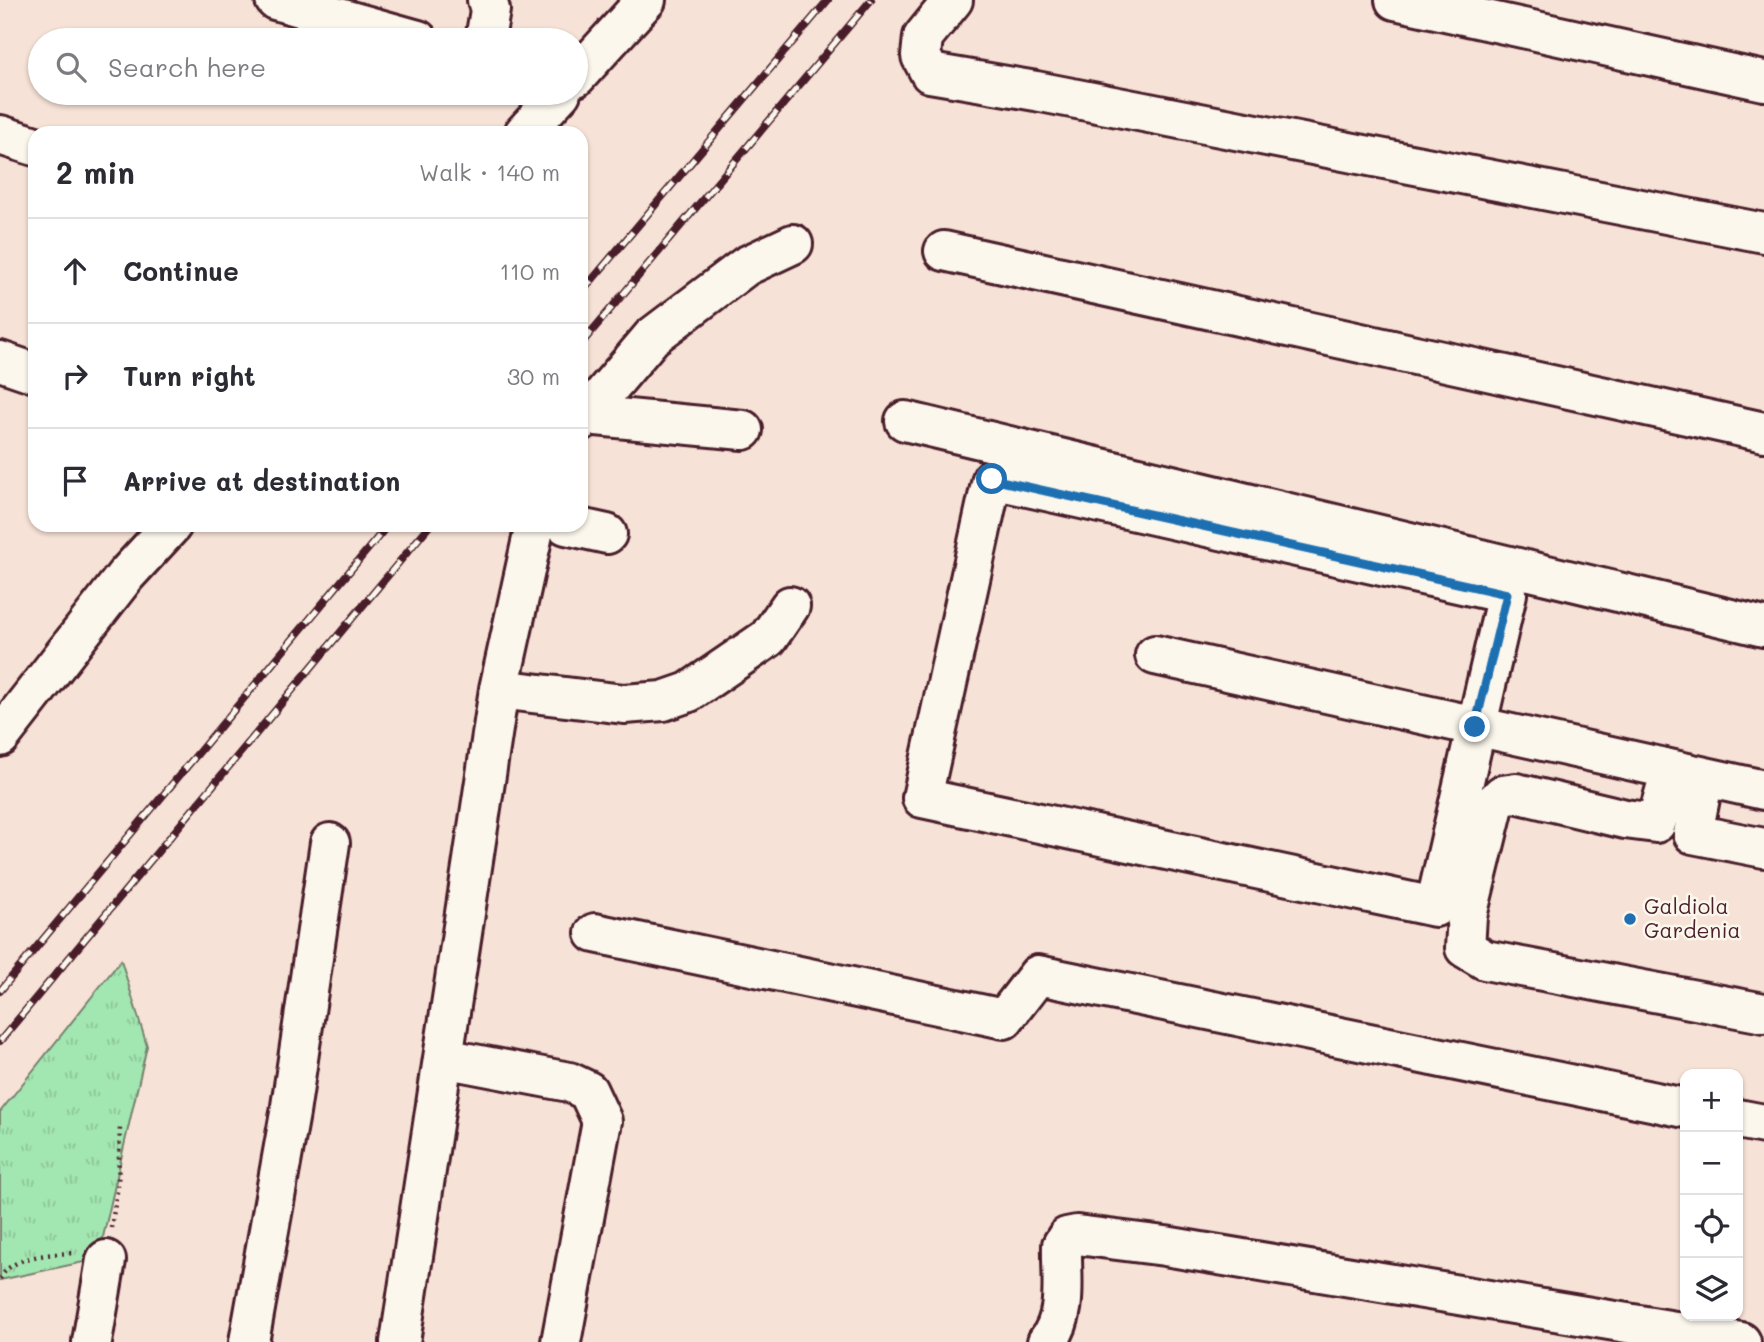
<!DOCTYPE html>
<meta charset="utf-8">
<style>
:root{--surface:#fff;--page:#f2f2f3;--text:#2b2b33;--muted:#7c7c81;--line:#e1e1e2}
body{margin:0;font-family:Mali,sans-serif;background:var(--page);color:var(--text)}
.controls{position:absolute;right:21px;bottom:21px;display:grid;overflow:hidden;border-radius:14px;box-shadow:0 2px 5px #0004}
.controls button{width:63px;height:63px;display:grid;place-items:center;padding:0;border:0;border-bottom:2px solid var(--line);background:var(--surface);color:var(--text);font:35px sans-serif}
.stop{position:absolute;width:21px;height:21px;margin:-16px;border:5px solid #1f6fb2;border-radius:50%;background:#fff}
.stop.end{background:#1f6fb2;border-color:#fff;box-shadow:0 2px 7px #0008}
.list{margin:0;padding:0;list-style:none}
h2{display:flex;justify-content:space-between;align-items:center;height:91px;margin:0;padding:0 28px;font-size:30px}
h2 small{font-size:23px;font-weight:400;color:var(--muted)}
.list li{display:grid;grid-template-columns:46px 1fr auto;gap:21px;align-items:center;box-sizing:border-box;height:105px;padding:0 28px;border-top:2px solid var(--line)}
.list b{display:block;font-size:26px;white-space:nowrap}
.list em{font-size:23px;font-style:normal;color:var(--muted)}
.icon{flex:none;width:38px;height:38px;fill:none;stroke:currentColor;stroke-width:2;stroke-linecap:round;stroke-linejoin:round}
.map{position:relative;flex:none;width:1764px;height:1342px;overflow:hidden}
.search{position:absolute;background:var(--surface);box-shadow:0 2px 5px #0004;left:28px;top:28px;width:560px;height:77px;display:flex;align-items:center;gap:18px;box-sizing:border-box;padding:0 24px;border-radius:38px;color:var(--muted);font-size:26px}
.panel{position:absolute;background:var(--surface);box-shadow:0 2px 5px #0004;left:28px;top:126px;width:560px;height:406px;border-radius:21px}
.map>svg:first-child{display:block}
.grass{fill:url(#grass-tufts);stroke:#76826e;stroke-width:2}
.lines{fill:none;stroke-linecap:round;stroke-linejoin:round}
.minor-casing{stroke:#4a1f2b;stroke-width:44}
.path{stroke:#4a1f2b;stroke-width:4.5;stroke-dasharray:2 5;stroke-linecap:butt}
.minor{stroke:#fbf7ec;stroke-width:38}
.rail-casing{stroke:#4a1f2b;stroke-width:8}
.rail{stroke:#fbf7ec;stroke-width:5;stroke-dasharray:16;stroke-linecap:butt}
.route{stroke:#1f6fb2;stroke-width:9}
.poi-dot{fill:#1f6fb2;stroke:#fbf7ec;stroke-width:2.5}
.labels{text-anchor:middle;stroke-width:5;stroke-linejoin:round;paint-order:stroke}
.poi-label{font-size:21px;fill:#4a1f2b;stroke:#fbf7ec;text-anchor:start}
</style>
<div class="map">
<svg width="1764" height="1342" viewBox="0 0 1764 1342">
<defs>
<pattern id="grass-tufts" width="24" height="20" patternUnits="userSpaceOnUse" patternTransform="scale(1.75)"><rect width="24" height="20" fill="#a2e6b1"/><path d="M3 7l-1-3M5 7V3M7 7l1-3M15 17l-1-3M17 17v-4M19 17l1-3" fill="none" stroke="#8dc598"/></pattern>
</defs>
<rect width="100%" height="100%" fill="#f6e2d6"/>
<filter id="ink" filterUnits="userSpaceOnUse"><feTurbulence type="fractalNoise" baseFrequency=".0143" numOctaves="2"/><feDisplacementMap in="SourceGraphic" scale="14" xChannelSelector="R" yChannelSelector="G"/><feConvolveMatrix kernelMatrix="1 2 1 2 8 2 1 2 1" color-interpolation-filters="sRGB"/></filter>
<g filter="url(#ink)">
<path class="grass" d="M 121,960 L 147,1046 L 98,1259 L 0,1280 L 0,1112 Z"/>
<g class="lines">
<g class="minor-casing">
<path id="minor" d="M 275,0 L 418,40
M 953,0 L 923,37 L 921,56 L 930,73 L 1036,91 L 1764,233
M 1395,0 L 1764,81
M 485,40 L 490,10 L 487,0
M 576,77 L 646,0
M 524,133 L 561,93
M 0,135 L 35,146
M 944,251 L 1764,432
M 0,361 L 35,373
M 586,415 L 652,337 L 746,266 L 793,244
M 581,421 L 586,415 L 743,430
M 905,421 L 1764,627
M 992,479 L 1507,594 L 1435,907 L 922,798 Z
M 566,525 L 607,534
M 1155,655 L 1764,790
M 499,689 L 624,704 L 663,701 L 689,692 L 768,638 L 790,606
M 0,737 L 126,575 L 172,525
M 1671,770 L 1656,823 L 1625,819 L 1516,793 L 1502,795 L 1495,802 L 1467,916 L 1465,948 L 1485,960 L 1764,1013
M 1704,777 L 1693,834 L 1764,848
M 595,933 L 1004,1019 L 1038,975 L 1685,1108
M 443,1058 L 569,1082 L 588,1091 L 602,1121 L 561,1342
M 1738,1119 L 1764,1124
M 92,1342 L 106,1260
M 249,1342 L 290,1113 L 330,843
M 400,1342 L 499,689 L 535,525
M 1047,1342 C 1069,1315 1061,1277 1062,1245 L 1067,1237 L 1077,1235 L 1165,1246 L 1741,1342"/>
</g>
<path class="path" d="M 111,1228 L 118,1186 L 120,1127
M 0,1279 C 11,1255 52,1254 74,1253"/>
<use href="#minor" class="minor"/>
<g class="rail-casing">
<path id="rail" d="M 581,293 L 828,0
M 581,344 L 871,0
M 0,991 L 388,525
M 0,1041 L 430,525"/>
</g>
<use href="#rail" class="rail"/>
</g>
</g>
<g class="lines" filter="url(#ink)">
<path class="route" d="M 992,479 L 1507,594 L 1475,727"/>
</g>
<circle class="poi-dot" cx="1630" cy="919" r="7"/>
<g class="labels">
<g class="poi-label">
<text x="1644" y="914">Galdiola<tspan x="1644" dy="24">Gardenia</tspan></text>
</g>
</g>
</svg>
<div class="controls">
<button>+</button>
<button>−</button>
<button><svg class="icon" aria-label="locate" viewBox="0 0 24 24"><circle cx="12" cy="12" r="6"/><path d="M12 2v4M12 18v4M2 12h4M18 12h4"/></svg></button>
<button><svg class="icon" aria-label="layers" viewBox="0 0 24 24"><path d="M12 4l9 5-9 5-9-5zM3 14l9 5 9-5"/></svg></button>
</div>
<div class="stop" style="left:992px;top:479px"></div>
<div class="stop end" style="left:1475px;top:727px"></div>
<div class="search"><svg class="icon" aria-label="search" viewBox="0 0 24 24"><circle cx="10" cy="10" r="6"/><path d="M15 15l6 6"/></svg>Search here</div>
<section class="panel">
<h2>2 min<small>Walk · 140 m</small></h2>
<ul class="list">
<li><svg class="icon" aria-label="ahead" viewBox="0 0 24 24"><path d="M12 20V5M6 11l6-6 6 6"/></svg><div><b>Continue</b></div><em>110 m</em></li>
<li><svg class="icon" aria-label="right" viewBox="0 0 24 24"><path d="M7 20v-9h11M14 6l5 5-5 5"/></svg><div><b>Turn right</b></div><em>30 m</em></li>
<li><svg class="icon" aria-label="arrive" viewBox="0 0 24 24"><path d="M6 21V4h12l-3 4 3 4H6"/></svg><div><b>Arrive at destination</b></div></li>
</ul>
</section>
</div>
